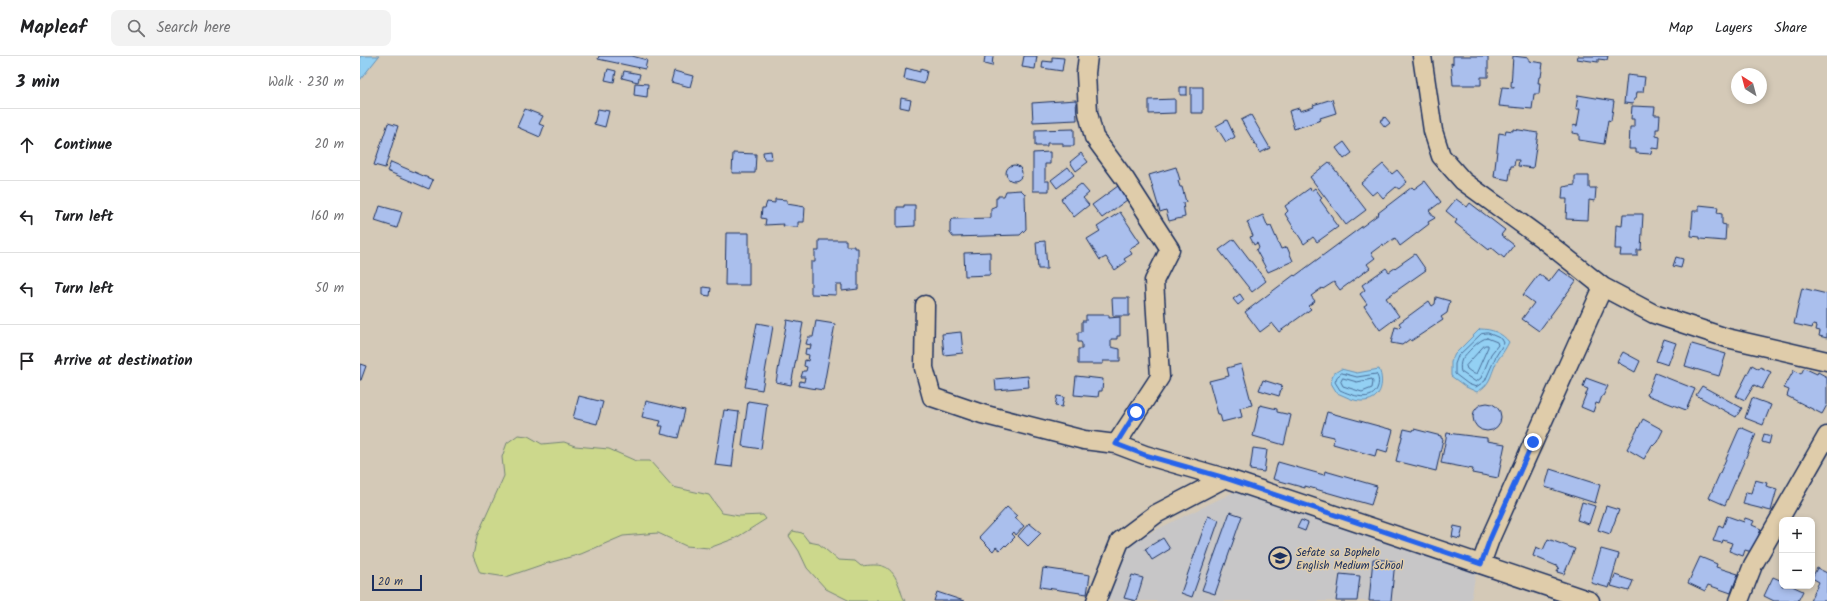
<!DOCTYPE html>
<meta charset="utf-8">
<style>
:root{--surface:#fff;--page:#f2f2f2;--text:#202124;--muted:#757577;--line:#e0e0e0}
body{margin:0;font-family:Kalam,sans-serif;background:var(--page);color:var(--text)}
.controls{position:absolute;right:12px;bottom:12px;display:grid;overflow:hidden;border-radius:8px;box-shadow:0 2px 6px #0003}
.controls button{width:36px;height:36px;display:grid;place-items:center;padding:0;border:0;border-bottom:1px solid var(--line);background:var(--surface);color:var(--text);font:20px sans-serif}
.compass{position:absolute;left:1371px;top:12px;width:36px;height:36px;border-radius:50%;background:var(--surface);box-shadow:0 2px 6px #0003;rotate:324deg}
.scale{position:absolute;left:12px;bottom:10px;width:50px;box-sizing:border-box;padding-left:4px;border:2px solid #1b2f5e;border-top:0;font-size:11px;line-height:14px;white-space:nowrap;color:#1b2f5e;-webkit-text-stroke:3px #dfccaa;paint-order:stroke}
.stop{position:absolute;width:12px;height:12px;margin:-9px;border:3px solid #2563eb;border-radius:50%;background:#fff}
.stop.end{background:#2563eb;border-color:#fff;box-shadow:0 1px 4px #0008}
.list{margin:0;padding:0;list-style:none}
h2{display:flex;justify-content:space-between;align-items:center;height:52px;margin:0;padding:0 16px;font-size:17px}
h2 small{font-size:13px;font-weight:400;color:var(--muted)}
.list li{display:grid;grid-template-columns:26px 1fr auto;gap:12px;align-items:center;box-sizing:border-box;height:72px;padding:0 16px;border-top:1px solid var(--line)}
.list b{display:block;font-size:15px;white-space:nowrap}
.list em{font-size:13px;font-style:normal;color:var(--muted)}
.icon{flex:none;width:22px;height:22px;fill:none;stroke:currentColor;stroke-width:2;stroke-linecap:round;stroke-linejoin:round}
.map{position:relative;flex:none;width:1467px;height:545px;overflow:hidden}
header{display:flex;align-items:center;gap:24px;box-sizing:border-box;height:56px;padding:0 20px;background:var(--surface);border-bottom:1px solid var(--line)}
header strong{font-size:19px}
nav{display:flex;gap:22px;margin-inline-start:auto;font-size:14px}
.search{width:280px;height:36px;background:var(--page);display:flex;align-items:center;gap:10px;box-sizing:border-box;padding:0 14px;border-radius:8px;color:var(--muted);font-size:15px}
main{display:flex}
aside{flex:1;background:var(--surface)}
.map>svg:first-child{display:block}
.built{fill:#c7c6c7}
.green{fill:#ccd88c;stroke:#748475}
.water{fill:#93d0f3;stroke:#6390b7}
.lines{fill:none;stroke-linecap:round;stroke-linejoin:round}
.shore{stroke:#4b6f9a;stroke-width:1}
.building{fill:#aabfed;stroke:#1b2f5e}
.minor-casing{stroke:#1b2f5e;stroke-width:21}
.minor{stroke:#dfccaa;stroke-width:18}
.route{stroke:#2563eb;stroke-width:5}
.labels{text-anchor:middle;stroke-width:3;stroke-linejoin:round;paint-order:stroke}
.poi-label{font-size:11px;fill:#1b2f5e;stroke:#dfccaa;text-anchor:start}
</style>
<header>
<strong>Mapleaf</strong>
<div class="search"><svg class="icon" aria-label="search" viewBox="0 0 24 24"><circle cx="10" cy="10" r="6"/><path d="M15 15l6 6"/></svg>Search here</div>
<nav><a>Map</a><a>Layers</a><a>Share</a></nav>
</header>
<main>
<aside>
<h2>3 min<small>Walk · 230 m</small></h2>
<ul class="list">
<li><svg class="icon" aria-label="ahead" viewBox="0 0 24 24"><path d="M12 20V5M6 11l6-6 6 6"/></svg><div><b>Continue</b></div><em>20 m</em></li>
<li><svg class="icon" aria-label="left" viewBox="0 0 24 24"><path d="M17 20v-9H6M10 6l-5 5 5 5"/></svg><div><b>Turn left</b></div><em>160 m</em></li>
<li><svg class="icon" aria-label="left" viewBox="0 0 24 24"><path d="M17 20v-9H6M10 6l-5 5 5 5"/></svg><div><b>Turn left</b></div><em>50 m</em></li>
<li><svg class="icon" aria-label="arrive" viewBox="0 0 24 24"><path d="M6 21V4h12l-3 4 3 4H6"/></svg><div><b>Arrive at destination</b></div></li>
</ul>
</aside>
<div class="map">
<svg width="1467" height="545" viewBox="0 0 1467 545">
<rect width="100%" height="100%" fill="#d4c9b7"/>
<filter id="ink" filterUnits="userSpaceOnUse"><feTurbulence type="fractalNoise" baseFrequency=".025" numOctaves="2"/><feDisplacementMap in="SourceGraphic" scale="8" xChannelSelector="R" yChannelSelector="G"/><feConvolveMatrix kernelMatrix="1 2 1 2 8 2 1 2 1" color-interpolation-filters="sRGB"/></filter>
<g filter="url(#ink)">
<path class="built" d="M 880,433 L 1116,515 L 1111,545 L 745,545 L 765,489 Z"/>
<path class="green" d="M 158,379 L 168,380 L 182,388 L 204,386 L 215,390 L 249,393 L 276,405 L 290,405 L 313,431 L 349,439 L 362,457 L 379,460 L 403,459 L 406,463 L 376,482 L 349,492 L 326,490 L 298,477 L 263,480 L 221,498 L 181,509 L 146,521 L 120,517 L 113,500 L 117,480 L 144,420 L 142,401 L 147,387 Z
M 433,475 L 442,477 L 449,486 L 459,488 L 478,504 L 495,505 L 501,510 C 519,508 530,507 538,527 C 541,533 541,539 545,545 L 490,545 L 466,533 L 447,512 L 439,495 L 429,480 Z"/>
<path class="water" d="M 0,0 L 19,0 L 0,24 Z
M 1120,273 C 1132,273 1142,277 1149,286 C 1146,292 1143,297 1139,302 C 1130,316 1133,327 1117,336 L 1106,331 L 1091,320 L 1091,306 L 1095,298 Z
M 981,313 L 997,317 L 1019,313 C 1025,327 1021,346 1001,345 C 993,345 985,340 977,337 L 971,327 L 973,318 Z"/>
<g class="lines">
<path class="shore" d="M 1128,277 L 1142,283 L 1144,287 L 1136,300 L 1125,325 L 1116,331 L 1108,328 L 1095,318 L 1095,308 L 1098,300 L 1121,278 Z
M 1127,282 L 1137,286 L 1138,289 L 1131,298 L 1121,322 L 1116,326 L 1101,316 C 1100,312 1100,307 1102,303 C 1106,298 1120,282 1127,282 Z
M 1125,289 L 1128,289 L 1128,291 L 1116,318 L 1114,318 L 1107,313 L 1106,310 Z
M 982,317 L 997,321 L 1016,318 C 1019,322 1019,326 1018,330 C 1013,348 991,339 980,334 L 975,326 L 977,321 Z
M 983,322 L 997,326 L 1012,323 L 1013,326 L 1012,332 L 1002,336 L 983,330 L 981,326 Z"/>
</g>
<path class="building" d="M 239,0 L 272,0 L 287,4 L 285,13 L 238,3 Z
M 625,0 L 633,0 L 632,10 L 624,8 Z
M 664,0 L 677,0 L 675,13 L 662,11 Z
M 1093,0 L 1128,0 L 1128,21 L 1121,21 L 1121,29 L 1093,29 L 1091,7 L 1093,8 Z
M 1153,0 L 1169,2 L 1169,5 L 1183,7 L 1181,21 L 1179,21 L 1178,27 L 1180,27 L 1179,38 L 1174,38 L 1172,53 L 1139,50 L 1142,31 L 1154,32 L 1154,31 L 1151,30 Z
M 1218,0 L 1248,0 L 1247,4 L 1238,3 L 1238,6 L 1217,3 Z
M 692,1 L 704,2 L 702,15 L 682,12 L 683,5 L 692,6 Z
M 546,12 L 560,16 L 560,13 L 567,15 L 564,28 L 544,23 Z
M 248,13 L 256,15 L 254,26 L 245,24 Z
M 264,15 L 280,18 L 278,26 L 262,22 Z
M 314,15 L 333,20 L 330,31 L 311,26 Z
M 1267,19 L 1285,21 L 1283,36 L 1277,36 L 1276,43 L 1274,43 L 1273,48 L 1264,47 Z
M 275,27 L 288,28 L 287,41 L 274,39 Z
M 820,31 L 827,31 L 827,39 L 820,39 Z
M 831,31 L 843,31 L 843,57 L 831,57 Z
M 1218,39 L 1254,45 L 1251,65 L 1248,64 L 1244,88 L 1219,84 L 1219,78 L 1212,77 L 1213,69 L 1217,70 L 1220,53 L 1216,53 Z
M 541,42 L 551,44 L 549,53 L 540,51 Z
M 815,43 L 815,57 L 789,58 L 789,44 Z
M 972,43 L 976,57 L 960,62 L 961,64 L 934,73 L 929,55 L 939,52 L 940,55 L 954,51 L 953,49 Z
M 716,44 L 717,64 L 673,66 L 672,47 Z
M 1272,50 L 1295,51 L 1294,59 L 1300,59 L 1299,73 L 1296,73 L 1296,80 L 1300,81 L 1299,93 L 1292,92 L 1291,98 L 1276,97 L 1276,93 L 1269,93 L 1270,71 L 1274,71 L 1274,63 L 1271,63 Z
M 165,53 L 183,60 L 179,68 L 184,70 L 180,81 L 157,71 Z
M 238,53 L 249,55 L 245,71 L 234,68 Z
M 891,59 L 910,92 L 900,97 L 881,64 Z
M 1025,61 L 1030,67 L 1025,71 L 1020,65 Z
M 867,64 L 875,81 L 866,86 L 856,70 Z
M 28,67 L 38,70 L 25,112 L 14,109 Z
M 714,73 L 714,90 L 703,90 L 703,87 L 687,87 L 687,90 L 675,90 L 675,74 Z
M 1153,73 L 1178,77 L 1173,112 L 1158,110 L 1159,104 L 1155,104 L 1154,110 L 1151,110 L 1149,124 L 1134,121 L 1139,77 L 1145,78 L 1146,74 L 1153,75 Z
M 984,86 L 992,97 L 984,103 L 976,92 Z
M 411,95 L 412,103 L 404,103 L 403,96 Z
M 690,96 L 690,108 L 685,108 L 685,125 L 689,125 L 689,135 L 673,135 L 673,97 Z
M 373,97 L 396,98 L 395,117 L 372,117 Z
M 721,97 L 728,106 L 716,115 L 710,106 Z
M 31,106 L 73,124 L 69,133 L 27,115 Z
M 969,106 L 1006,154 L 986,169 L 950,121 Z
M 1023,108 L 1032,118 L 1037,114 L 1047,126 L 1039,133 L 1036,131 L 1023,142 L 1017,135 L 1012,139 L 1001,127 Z
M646 117a8 8 0 1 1 16 0a8 8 0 1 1-16 0Z
M 708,111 L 714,119 L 697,132 L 691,124 Z
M 816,111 L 820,124 L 818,125 L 820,131 L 822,131 L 826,146 L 823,147 L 825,161 L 809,165 L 806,154 L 800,156 L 789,119 Z
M 1215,120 L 1229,120 L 1229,132 L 1236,132 L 1235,145 L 1229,144 L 1228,164 L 1206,163 L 1207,143 L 1202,143 L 1203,131 L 1215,129 Z
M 1065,125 L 1081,146 L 1069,155 L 1075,162 L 1068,166 L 1069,168 L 1040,190 L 1035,182 L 1024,190 L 1023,188 L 1011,197 L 1015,202 L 1007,208 L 1010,212 L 980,234 L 974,226 L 963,233 L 962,232 L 951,240 L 955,245 L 948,250 L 951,253 L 919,276 L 912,267 L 900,276 L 885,256 L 934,219 L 935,220 L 1019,158 L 1018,157 L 1052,131 L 1054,133 Z
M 721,128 L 729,137 L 723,142 L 729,149 L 714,161 L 701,143 Z
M 758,130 L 767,144 L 742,162 L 732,149 Z
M 950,132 L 951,135 L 955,132 L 962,142 L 960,144 L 973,162 L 972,163 L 978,171 L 957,186 L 953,181 L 944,188 L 925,158 L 928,155 L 925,150 Z
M 661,134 L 665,138 L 666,173 L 660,179 L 593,181 L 590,177 L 590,166 L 593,163 L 631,162 L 631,152 L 636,150 L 636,142 L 638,142 L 638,140 L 644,140 L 646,135 Z
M 415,143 L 427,144 L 427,148 L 445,151 L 444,166 L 438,166 L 438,171 L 434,171 L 423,170 L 424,168 L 405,169 L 406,163 L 401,162 L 402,152 L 405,152 L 407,146 L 415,147 Z
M 1096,143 L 1107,151 L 1110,147 L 1145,174 L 1141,179 L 1154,189 L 1144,202 L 1131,191 L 1129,194 L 1095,167 L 1097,164 L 1086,155 Z
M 544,149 L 555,149 L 555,170 L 537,171 L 537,151 L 544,151 Z
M 1339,149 L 1358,151 L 1357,157 L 1362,158 L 1362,168 L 1366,169 L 1365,185 L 1340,183 L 1340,181 L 1331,180 L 1333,155 L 1339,155 Z
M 20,150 L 42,156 L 37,172 L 15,165 Z
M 760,156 L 780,186 L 769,193 L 772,198 L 764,203 L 766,206 L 755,214 L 746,201 L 740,204 L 727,183 L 740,175 L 737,171 Z
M 1263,158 L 1283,158 L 1281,194 L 1277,194 L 1277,200 L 1260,200 L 1261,193 L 1255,193 L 1256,169 L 1262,170 Z
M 903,159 L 908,171 L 911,170 L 921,193 L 927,191 L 933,205 L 908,216 L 896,194 L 899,192 L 897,187 L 894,189 L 890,181 L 893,180 L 887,166 Z
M 366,177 L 389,177 L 389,229 L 365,229 Z
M 874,183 L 906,225 L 892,236 L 859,194 Z
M 459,184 L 486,184 L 486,190 L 494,190 L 494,192 L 498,192 L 498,233 L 482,235 L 482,229 L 476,229 L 476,239 L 451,238 L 451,206 L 455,206 L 455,195 L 459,195 Z
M 685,185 L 687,213 L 678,213 L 676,186 Z
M 630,196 L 630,219 L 605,220 L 604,197 Z
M 1055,198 L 1066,214 L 1026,242 L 1039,260 L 1020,274 L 1004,250 L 1007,248 L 1000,238 L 1005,234 L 1002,229 L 1026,212 L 1029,216 Z
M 1316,201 L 1323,203 L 1321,212 L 1313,210 Z
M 1199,213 L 1216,225 L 1179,275 L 1162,263 L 1174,247 L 1163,239 L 1179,218 L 1189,226 Z
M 343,231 L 351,232 L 350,240 L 343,239 Z
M 1442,232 L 1467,238 L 1467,282 L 1459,280 L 1460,275 L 1456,274 L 1457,270 L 1453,269 L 1452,272 L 1434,268 Z
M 880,238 L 884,244 L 878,249 L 873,243 Z
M 1076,241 L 1090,245 L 1087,257 L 1081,261 L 1083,264 L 1051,285 L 1050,283 L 1042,289 L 1031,287 L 1035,271 L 1039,272 L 1041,270 L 1039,267 L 1069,245 L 1072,250 L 1075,248 Z
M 752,242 L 769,242 L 769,260 L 753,260 Z
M 726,259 L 749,259 L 749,262 L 760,261 L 760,280 L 757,280 L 757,283 L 751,283 L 751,291 L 760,293 L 760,305 L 743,305 L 743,308 L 718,308 L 718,293 L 722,293 L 722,288 L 721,286 L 718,286 L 718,276 L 722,276 L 722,265 L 726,265 Z
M 427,264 L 443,267 L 431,329 L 416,326 Z
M 456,265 L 475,268 L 463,334 L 439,330 L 440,325 L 444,326 L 445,321 L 441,321 L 443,315 L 446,315 L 447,311 L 444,310 L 445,304 L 448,305 L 449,299 L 445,298 L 446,292 L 450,293 L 451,289 L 446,288 L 448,281 L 453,281 Z
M 397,267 L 413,270 L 402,334 L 385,331 Z
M 601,276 L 603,297 L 584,299 L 582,278 Z
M 1304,283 L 1316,287 L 1308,309 L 1296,305 Z
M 1332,288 L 1366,298 L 1359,320 L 1325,310 Z
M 1263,296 L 1280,305 L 1275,316 L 1257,306 Z
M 0,308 L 6,310 L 1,324 L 0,324 Z
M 881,308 L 892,349 L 880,352 L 882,361 L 862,366 L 860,358 L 858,358 L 849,325 L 869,320 L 867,312 Z
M 1392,309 L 1399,313 L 1400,311 L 1411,316 L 1402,333 L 1394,329 L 1385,344 L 1376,340 Z
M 1444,312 L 1457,318 L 1458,316 L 1467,321 L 1467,349 L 1462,358 L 1427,340 L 1429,334 L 1424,332 L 1434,314 L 1441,318 Z
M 1295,317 L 1335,333 L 1326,354 L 1287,339 Z
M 668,320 L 669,331 L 636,334 L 635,323 Z
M 716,320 L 743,323 L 742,335 L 739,335 L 738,341 L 714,339 Z
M 1226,322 L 1248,330 L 1243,340 L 1242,340 L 1239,348 L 1236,347 L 1233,356 L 1221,351 L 1228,333 L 1223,331 Z
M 903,324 L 922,330 L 919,340 L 899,334 Z
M 1342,330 L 1382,352 L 1376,361 L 1336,339 Z
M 219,340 L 243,346 L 237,368 L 213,362 Z
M 697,340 L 704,341 L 702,351 L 695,350 Z
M 1392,342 L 1411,349 L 1403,369 L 1385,362 Z
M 286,345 L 325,354 L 318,382 L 301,378 L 303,370 L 299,370 L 301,365 L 282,361 Z
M 388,345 L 407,348 L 401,393 L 382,390 Z
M1113 361a14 14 0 1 1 28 0a14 14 0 1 1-28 0Z
M 900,349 L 917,353 L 917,356 L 931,359 L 924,389 L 893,380 Z
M 364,354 L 379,356 L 372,411 L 355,409 Z
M 967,356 L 1033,374 L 1027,396 L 1017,393 L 1015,400 L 973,388 L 974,381 L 961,378 Z
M 1283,363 L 1303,374 L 1297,386 L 1293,390 L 1292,389 L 1284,403 L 1267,393 Z
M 1380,371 L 1396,378 L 1365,449 L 1349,442 Z
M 1044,373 L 1053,375 L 1054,373 L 1081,380 L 1081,382 L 1083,383 L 1076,415 L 1036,405 Z
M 1087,377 L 1127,382 L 1127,385 L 1145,388 L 1138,422 L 1112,417 L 1113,413 L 1081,407 Z
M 1404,378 L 1411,380 L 1409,388 L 1402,386 Z
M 893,392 L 907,394 L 904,416 L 890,414 Z
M 918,406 L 964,419 L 965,415 L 1017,430 L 1011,449 L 945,430 L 945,432 L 913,423 Z
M 1190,413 L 1240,429 L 1235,447 L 1185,431 Z
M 1395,424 L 1407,427 L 1406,430 L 1417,433 L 1411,455 L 1383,448 L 1386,436 L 1391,437 Z
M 1222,446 L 1235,450 L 1229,468 L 1217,464 Z
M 1246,450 L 1259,454 L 1250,478 L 1238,474 Z
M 647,451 L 657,460 L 655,462 L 664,470 L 656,479 L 654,476 L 652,478 L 655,481 L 646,490 L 645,489 L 640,494 L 636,491 L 633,495 L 619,481 Z
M 870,456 L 882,460 L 855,538 L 842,534 Z
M 848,460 L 859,464 L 832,541 L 821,537 Z
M 1367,460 L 1384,466 L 1385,462 L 1394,465 L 1392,469 L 1401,473 L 1392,496 L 1385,494 L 1383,500 L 1369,495 L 1372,487 L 1363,484 L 1362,487 L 1353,485 L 1359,469 L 1363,471 Z
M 941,464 L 948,467 L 945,475 L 937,472 Z
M 669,467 L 681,477 L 668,490 L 658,480 Z
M 1094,470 L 1103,472 L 1100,483 L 1092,481 Z
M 803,482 L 810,493 L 792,504 L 785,493 Z
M 1188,483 L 1215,493 L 1204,518 L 1197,516 L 1199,511 L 1173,500 L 1176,491 L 1183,494 Z
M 1241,493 L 1259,498 L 1249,532 L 1231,527 Z
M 1340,501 L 1357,508 L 1356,511 L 1378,518 L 1371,537 L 1348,529 L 1345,535 L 1328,527 Z
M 1013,503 L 1035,505 L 1031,545 L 1009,545 Z
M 683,512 L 730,519 L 727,538 L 680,531 Z
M 1457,512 L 1467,517 L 1467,545 L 1450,545 L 1459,526 L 1452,522 Z
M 980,518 L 1000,520 L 997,545 L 976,545 Z
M 772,519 L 783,522 L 776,545 L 764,542 Z
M 1255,519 L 1273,525 L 1269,535 L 1251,530 Z
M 1413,521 L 1422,525 L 1422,530 L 1432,530 L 1443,535 L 1438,545 L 1414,545 L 1404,540 Z
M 577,536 L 604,545 L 574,545 Z"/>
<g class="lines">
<g class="minor-casing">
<path id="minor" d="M 728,0 L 726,17 L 728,57 L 734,81 L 765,123 L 810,193 L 794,225 L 800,321 L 756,388
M 1062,0 L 1073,75 L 1081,100 L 1103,125 L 1184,184 L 1243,231 L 1294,258 L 1367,282 L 1467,305
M 565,249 L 564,312 L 572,341 L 622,358 L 724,384 L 756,388 L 785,399 L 865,422 L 1230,545
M 1121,508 L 1130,483 L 1243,231
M 736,545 L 760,485 L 796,458 L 865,422
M 1379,545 L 1393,509 L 1467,380"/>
</g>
<use href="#minor" class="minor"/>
</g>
</g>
<g class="lines" filter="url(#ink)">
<path class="route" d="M 776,356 L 756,388 L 785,399 L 865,422 L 1121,508 L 1130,483 L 1173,386"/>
</g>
<defs>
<g id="school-ring" transform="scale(1.15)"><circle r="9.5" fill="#dfccaa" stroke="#1b2f5e" stroke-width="1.5"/><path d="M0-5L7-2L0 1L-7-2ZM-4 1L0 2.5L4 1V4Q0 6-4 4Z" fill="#1b2f5e"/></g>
</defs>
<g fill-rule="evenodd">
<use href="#school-ring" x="920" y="502"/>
</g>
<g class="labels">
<g class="poi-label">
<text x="936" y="500">Sefate sa Bophelo<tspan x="936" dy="13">English Medium School</tspan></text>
</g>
</g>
</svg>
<div class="controls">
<button>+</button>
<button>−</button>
</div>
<svg class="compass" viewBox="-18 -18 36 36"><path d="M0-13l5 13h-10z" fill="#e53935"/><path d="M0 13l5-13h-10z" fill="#757577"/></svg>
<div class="scale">20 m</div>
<div class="stop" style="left:776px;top:356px"></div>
<div class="stop end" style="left:1173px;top:386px"></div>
</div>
</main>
